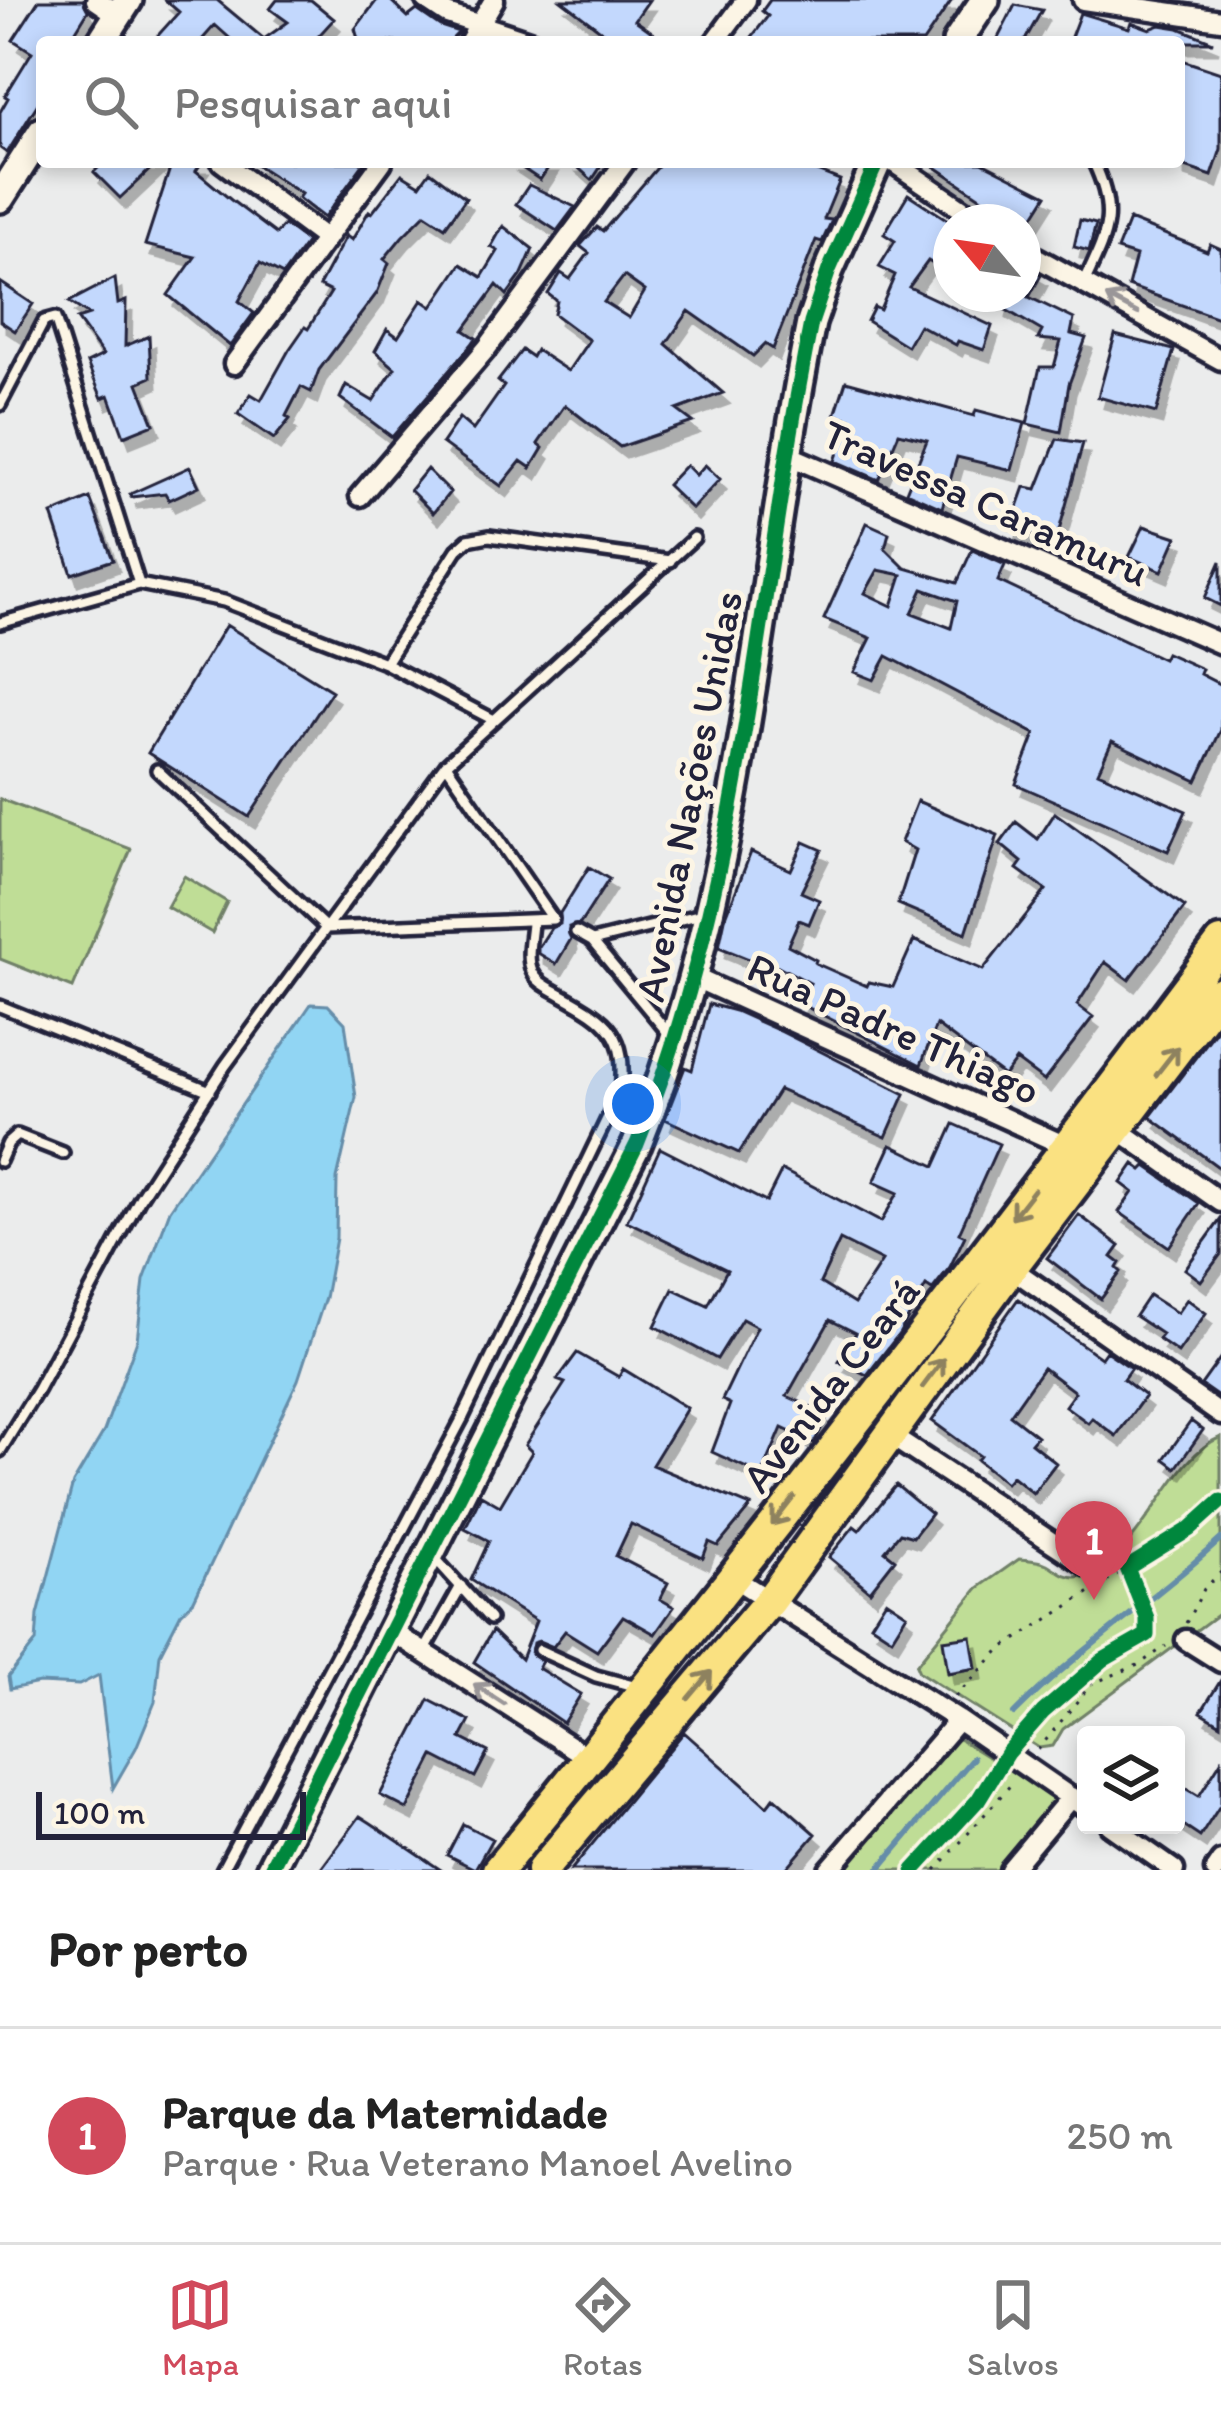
<!DOCTYPE html>
<html lang="pt">
<meta charset="utf-8">
<style>
:root{--surface:#fff;--page:#f2f2f2;--text:#222;--muted:#767676;--line:#e0e0e0;--accent:#d1495b}
body{margin:0;font-family:Itim,sans-serif;background:var(--page);color:var(--text)}
.controls{position:absolute;right:36px;bottom:36px;display:grid;overflow:hidden;border-radius:12px;box-shadow:0 6px 18px #0003}
.controls button{width:108px;height:108px;display:grid;place-items:center;padding:0;border:0;border-bottom:3px solid var(--line);background:var(--surface);color:var(--text);font:60px sans-serif}
.compass{position:absolute;left:933px;top:204px;width:108px;height:108px;border-radius:50%;background:var(--surface);box-shadow:0 6px 18px #0003;rotate:299deg}
.scale{position:absolute;left:36px;bottom:30px;width:270px;box-sizing:border-box;padding-left:12px;border:6px solid #22223b;border-top:0;font-size:33px;line-height:42px;white-space:nowrap;color:#22223b;-webkit-text-stroke:9px #fcf5e5;paint-order:stroke}
.you{position:absolute;left:633px;top:1104px;width:42px;height:42px;margin:-30px;border:9px solid #fff;border-radius:50%;background:#1a73e8;box-shadow:0 0 0 18px #1a73e833}
.badge{display:grid;place-items:center;width:78px;height:78px;border-radius:50%;background:var(--accent);color:#fff;font-size:39px;font-weight:700}
.pin{position:absolute;translate:-50% -99px;filter:drop-shadow(0 3px 6px #0008)}
.pin::after{content:'';position:absolute;top:63px;width:42px;height:36px;background:inherit;clip-path:polygon(0 0,100% 0,50% 100%)}
.list{margin:0;padding:0;list-style:none}
h2{display:flex;justify-content:space-between;align-items:center;height:156px;margin:0;padding:0 48px;font-size:51px}
h2 small{font-size:39px;font-weight:400;color:var(--muted)}
.list li{display:grid;grid-template-columns:78px 1fr auto;gap:36px;align-items:center;box-sizing:border-box;height:216px;padding:0 48px;border-top:3px solid var(--line)}
.list b{display:block;font-size:45px;white-space:nowrap}
.list p{margin:0;font-size:39px;white-space:nowrap;color:var(--muted)}
.list em{font-size:39px;font-style:normal;color:var(--muted)}
.icon{flex:none;width:66px;height:66px;fill:none;stroke:currentColor;stroke-width:2;stroke-linecap:round;stroke-linejoin:round}
.map{position:relative;flex:none;width:1221px;height:1870px;overflow:hidden}
.search{position:absolute;background:var(--surface);box-shadow:0 6px 18px #0003;left:36px;right:36px;top:36px;height:132px;display:flex;align-items:center;gap:30px;box-sizing:border-box;padding:0 42px;border-radius:12px;color:var(--muted);font-size:45px}
.sheet{height:372px;background:var(--surface)}
nav{display:flex;justify-content:space-around;align-items:center;box-sizing:border-box;height:168px;border-top:3px solid var(--line);background:var(--surface);font-size:33px;color:var(--muted)}
nav a{display:grid;justify-items:center;gap:6px}
nav .on{color:var(--accent)}
.map>svg:first-child{display:block}
.green{fill:#bfdd96;stroke:#708068;stroke-width:3}
.water{fill:#91d5f3;stroke:#658da9;stroke-width:3}
.lines{fill:none;stroke-linecap:round;stroke-linejoin:round}
.stream{stroke:#658da9;stroke-width:6}
.building{fill:#c3d8fd;stroke:#22223b;stroke-width:3;fill-rule:evenodd;filter:url(#shadow)}
.lane-casing{stroke:#22223b;stroke-width:18}
.street-casing{stroke:#22223b;stroke-width:27}
.secondary-casing{stroke:#22223b;stroke-width:36}
.primary-casing{stroke:#22223b;stroke-width:39}
.path{stroke:#22223b;stroke-width:3;stroke-dasharray:3 9;stroke-linecap:butt}
.lane{stroke:#fcf5e5;stroke-width:9}
.street{stroke:#fcf5e5;stroke-width:18}
.secondary{stroke:#fcf5e5;stroke-width:27}
.primary{stroke:#fae181;stroke-width:30}
.cycleway-casing{stroke:#fcf5e5;stroke-width:22}
.cycleway{stroke:#00873e;stroke-width:15}
.oneway{stroke:#9a9698}
.oneway2{stroke:#8e825e}
.labels{text-anchor:middle;stroke-width:10;stroke-linejoin:round;paint-order:stroke}
.street-label{font-size:42px;fill:#22223b;stroke:#fcf5e5}
</style>
<div class="map">
<svg width="1221" height="1870" viewBox="0 0 1221 1870">
<defs>
<filter id="shadow"><feDropShadow dx="6" dy="11" stdDeviation="0" flood-color="#0004"/></filter>
</defs>
<rect width="100%" height="100%" fill="#ebecec"/>
<filter id="ink" filterUnits="userSpaceOnUse"><feTurbulence type="fractalNoise" baseFrequency=".00833" numOctaves="2"/><feDisplacementMap in="SourceGraphic" scale="24" xChannelSelector="R" yChannelSelector="G"/><feConvolveMatrix kernelMatrix="1 2 1 2 8 2 1 2 1" color-interpolation-filters="sRGB"/></filter>
<g filter="url(#ink)">
<path class="green" d="M 0,799 L 131,849 L 73,988 L 0,959 Z
M 184,876 L 227,902 L 212,933 L 167,907 Z
M 1221,1437 L 1221,1612 L 1063,1729 L 1053,1746 L 1039,1748 L 919,1672 L 916,1665 L 978,1588 L 1019,1559 C 1028,1560 1038,1560 1047,1564 C 1058,1570 1067,1580 1081,1576 C 1144,1558 1167,1459 1221,1437 Z
M 959,1739 L 1056,1799 L 1058,1809 L 1007,1870 L 845,1870 L 953,1741 Z"/>
<path class="water" d="M 311,1004 L 328,1005 L 345,1023 L 356,1097 L 337,1179 L 336,1238 L 325,1298 L 298,1380 L 194,1600 L 181,1613 L 160,1654 L 155,1702 L 136,1748 L 113,1788 L 99,1675 L 79,1685 L 39,1683 L 10,1689 L 8,1677 L 36,1642 L 38,1615 L 73,1483 L 104,1431 L 137,1340 L 144,1280 L 170,1210 Z"/>
<g class="lines">
<path class="stream" d="M 1014,1714 C 1077,1650 1154,1601 1221,1539
M 878,1870 L 973,1758"/>
</g>
<path class="building" d="M 39,0 L 83,0 L 88,11 L 69,42 L 42,42 L 42,97 L 7,153 L 0,148 L 0,112 L 8,98 L 5,96 L 32,52 L 13,40 Z
M 165,0 L 217,0 L 264,39 L 288,22 L 270,9 L 277,0 L 311,0 L 334,19 L 313,42 L 234,42 L 215,25 L 200,42 L 152,42 L 179,12 Z
M 377,0 L 390,0 L 408,17 L 417,10 L 440,26 L 459,32 L 449,42 L 359,42 L 355,29 Z
M 561,0 L 649,0 L 635,20 L 666,42 L 636,42 L 624,34 L 616,42 Z
M 770,0 L 952,0 L 923,42 L 748,42 L 768,16 L 762,11 Z
M 1015,5 L 1042,10 L 1024,42 L 996,42 Z
M 1080,13 L 1129,28 L 1131,22 L 1150,29 L 1160,25 L 1179,28 L 1213,42 L 1069,42 Z
M 1179,59 L 1221,73 L 1221,149 L 1212,176 L 1179,165 Z
M 104,162 L 158,162 L 120,198 L 94,172 Z
M 172,162 L 202,162 L 196,171 L 231,200 L 276,234 L 284,225 L 307,242 L 283,275 L 260,263 L 239,301 L 254,313 L 230,346 L 168,295 L 195,257 L 145,245 Z
M 252,162 L 365,162 L 324,218 L 298,198 L 301,194 Z
M 513,162 L 552,162 L 540,180 Z
M 572,162 L 604,162 L 592,180 Z
M 662,162 L 794,162 L 840,180 L 824,219 L 832,220 L 822,242 L 816,240 L 773,349 L 765,344 L 753,356 L 689,311 L 666,344 L 723,393 L 677,410 L 693,422 L 620,447 L 565,405 L 538,444 L 543,448 L 531,468 L 521,461 L 501,486 L 442,443 L 459,418 L 473,430 L 504,386 L 498,381 L 522,350 L 532,357 L 536,350 L 568,371 L 589,340 L 554,314 L 557,301 L 548,294 L 561,273 L 570,279 L 589,253 L 580,246 L 597,227 L 603,231 ZM 624,276 L 645,291 L 629,318 L 604,302 Z
M 928,162 L 982,162 L 1047,195 L 1030,222 L 1009,222 L 995,214 L 998,209 Z
M 430,171 L 466,198 L 445,227 L 425,214 L 402,237 L 384,259 L 389,263 L 377,293 L 319,370 L 311,392 L 301,387 L 286,416 L 290,419 L 274,439 L 238,414 L 251,394 L 261,400 L 289,350 L 305,327 L 308,329 L 331,292 L 319,286 L 346,236 L 352,240 L 369,211 L 372,213 L 402,174 L 420,185 Z
M 529,185 L 575,207 L 557,231 L 516,204 Z
M 908,194 L 951,222 L 951,275 L 928,261 L 909,287 L 992,326 L 984,350 L 958,341 L 956,345 L 919,325 L 907,346 L 867,321 L 874,307 L 880,310 L 895,275 L 879,267 L 895,241 L 884,234 Z
M 1080,220 L 1096,224 L 1089,251 L 1074,247 Z
M 1129,220 L 1207,251 L 1210,244 L 1221,249 L 1221,319 L 1128,286 L 1136,256 L 1117,250 Z
M 503,226 L 533,249 L 521,276 L 507,295 L 497,285 L 464,330 L 476,338 L 472,344 L 392,437 L 340,398 L 346,385 L 373,401 L 395,368 L 375,351 L 387,329 L 398,337 L 422,300 L 432,307 L 461,264 L 482,277 L 498,251 L 491,247 Z
M 1023,265 L 1041,275 L 1029,297 L 1074,319 L 1071,334 L 1086,338 L 1069,384 L 1061,432 L 1027,424 L 1040,367 L 1054,367 L 1061,341 L 1038,339 L 1042,331 L 1001,307 L 1004,294 L 1023,295 Z
M 115,278 L 118,304 L 126,301 L 125,346 L 149,336 L 151,377 L 138,383 L 154,424 L 124,436 L 109,395 L 102,398 L 87,363 L 103,355 L 77,319 L 89,315 L 69,302 Z
M 0,282 L 33,304 L 15,331 L 0,321 Z
M 1115,335 L 1174,350 L 1156,413 L 1098,397 Z
M 846,381 L 974,416 L 976,410 L 1025,423 L 1012,470 L 957,457 L 942,508 L 906,492 L 927,440 L 899,433 L 879,480 L 835,461 L 850,419 L 835,415 Z
M 1057,439 L 1083,443 L 1056,542 L 1010,529 L 1025,487 L 1037,489 Z
M 686,465 L 696,475 L 705,465 L 720,479 L 692,509 L 667,485 Z
M 190,467 L 199,486 L 169,500 L 165,493 L 131,497 L 130,494 Z
M 427,469 L 450,492 L 433,513 L 410,490 Z
M 90,498 L 113,560 L 72,574 L 52,514 Z
M 867,523 L 889,533 L 885,548 L 905,568 L 957,583 L 972,550 L 1005,565 L 998,581 L 1163,659 L 1166,653 L 1202,669 L 1200,674 L 1221,685 L 1221,730 L 1197,781 L 1112,741 L 1098,772 L 1186,811 L 1168,851 L 1016,784 L 1035,734 L 887,656 L 874,680 L 854,672 L 871,638 L 824,619 ZM 878,570 L 902,575 L 892,606 L 865,593 ZM 923,589 L 957,601 L 951,628 L 912,613 Z
M 1144,526 L 1177,537 L 1162,571 L 1129,557 Z
M 1221,561 L 1221,606 L 1205,598 Z
M 226,625 L 332,691 L 249,817 L 148,753 Z
M 917,801 L 998,835 L 966,933 L 898,904 L 915,850 L 901,842 Z
M 1055,813 L 1185,907 L 1129,980 L 1105,962 L 1077,1005 L 1093,1017 L 1044,1081 L 1016,1060 L 1004,1076 L 936,1025 L 921,1065 L 799,1003 L 810,983 L 778,966 L 776,970 L 719,947 L 725,919 L 751,852 L 791,870 L 804,842 L 822,850 L 801,892 L 819,900 L 809,924 L 799,920 L 788,945 L 816,960 L 815,963 L 867,986 L 869,982 L 893,987 L 914,940 L 983,970 L 1046,890 L 1017,869 L 1022,862 L 1000,844 L 1016,822 L 1038,839 Z
M 589,867 L 609,879 L 580,924 L 569,927 L 571,939 L 556,964 L 538,953 L 538,948 L 551,928 L 560,924 L 560,913 Z
M 709,1004 L 735,1011 L 782,1032 L 905,1094 L 886,1137 L 779,1090 L 739,1153 L 665,1119 L 685,1067 L 692,1070 Z
M 1221,1024 L 1221,1169 L 1150,1117 Z
M 954,1124 L 999,1144 L 959,1233 L 965,1236 L 950,1267 L 932,1290 L 926,1286 L 899,1334 L 867,1375 L 839,1361 L 856,1333 L 830,1320 L 787,1396 L 828,1415 L 814,1443 L 782,1428 L 762,1475 L 712,1452 L 730,1404 L 722,1400 L 757,1327 L 742,1319 L 717,1359 L 655,1326 L 673,1289 L 708,1305 L 727,1270 L 627,1221 L 660,1148 L 766,1202 L 782,1170 L 881,1222 L 898,1193 L 874,1182 L 891,1145 L 935,1166 ZM 840,1240 L 882,1261 L 854,1304 L 820,1283 Z
M 1134,1164 L 1142,1170 L 1146,1166 L 1199,1203 L 1169,1247 L 1119,1212 L 1133,1192 L 1121,1183 Z
M 1079,1215 L 1120,1246 L 1112,1257 L 1120,1263 L 1117,1268 L 1121,1272 L 1101,1299 L 1047,1258 Z
M 1221,1219 L 1221,1254 L 1201,1281 L 1185,1269 Z
M 1149,1295 L 1177,1313 L 1187,1299 L 1206,1313 L 1178,1353 L 1158,1339 L 1162,1334 L 1135,1316 Z
M 1018,1299 L 1101,1358 L 1106,1351 L 1131,1368 L 1123,1379 L 1145,1396 L 1116,1436 L 1092,1418 L 1088,1423 L 1065,1406 L 1075,1392 L 1043,1368 L 1010,1415 L 1037,1436 L 1031,1443 L 1056,1463 L 1033,1493 L 1012,1476 L 1006,1483 L 977,1460 L 980,1456 L 932,1421 Z
M 577,1353 L 619,1377 L 623,1369 L 687,1408 L 652,1465 L 751,1506 L 718,1546 L 709,1542 L 703,1558 L 631,1524 L 616,1556 L 668,1583 L 660,1599 L 674,1607 L 655,1634 L 623,1616 L 597,1651 L 565,1631 L 553,1647 L 539,1641 L 533,1643 L 531,1654 L 542,1661 L 538,1668 L 581,1694 L 563,1723 L 474,1662 L 492,1631 L 521,1659 L 536,1621 L 471,1580 L 489,1541 L 465,1528 L 481,1495 L 500,1506 L 532,1452 L 525,1445 L 565,1383 L 557,1380 Z
M 1221,1357 L 1221,1399 L 1201,1385 Z
M 1191,1421 L 1203,1430 L 1176,1468 L 1164,1459 Z
M 896,1485 L 931,1514 L 913,1537 L 900,1533 L 885,1551 L 895,1559 L 870,1591 L 829,1557 L 854,1526 L 859,1530 Z
M 886,1600 L 907,1614 L 892,1638 L 871,1624 Z
M 971,1636 L 976,1668 L 948,1673 L 943,1640 Z
M 1221,1680 L 1221,1724 L 1201,1712 Z
M 429,1700 L 470,1721 L 461,1738 L 488,1752 L 475,1777 L 434,1756 L 407,1809 L 380,1795 Z
M 684,1732 L 767,1806 L 774,1797 L 816,1834 L 785,1870 L 571,1870 Z
M 1221,1761 L 1221,1804 L 1200,1837 L 1176,1821 L 1176,1782 L 1199,1796 Z
M 360,1816 L 371,1823 L 441,1870 L 320,1870 Z
M 463,1824 L 492,1839 L 475,1869 L 447,1855 Z"/>
<g class="lines">
<g class="lane-casing">
<path id="lane" d="M 1083,285 C 1106,235 1119,216 1094,163
M 0,405 L 44,321 L 55,318 L 139,584
M 0,623 L 139,584 L 224,601 L 385,663 L 492,719
M 385,663 L 457,550 L 468,540 L 489,536 L 670,561
M 157,770 L 326,928 L 553,919 L 446,764
M 576,932 L 592,941 L 669,1034
M 592,941 L 706,913
M 0,1006 L 210,1091
M 0,1161 L 8,1143 L 17,1135 L 63,1153
M 0,1451 L 38,1389 L 140,1198 L 225,1066 L 446,764 L 694,538
M 433,1556 L 490,1619
M 539,1650 L 596,1676 L 641,1688
M 424,1652 L 461,1586
M 222,1870 L 462,1419 L 621,1090 C 627,1034 609,1021 562,995 C 550,988 537,983 532,971 C 526,957 531,938 532,923"/>
</g>
<g class="street-casing">
<path id="street" d="M 96,0 L 118,15
M 426,0 L 447,14 L 532,42
M 1083,0 L 1221,20
M 469,42 L 494,0
M 715,42 L 746,0
M 222,162 L 326,239
M 893,162 L 981,222
M 1023,250 L 1221,360
M 234,364 L 382,162
M 788,455 L 1221,644
M 360,496 L 487,348 L 625,162
M 691,976 L 1068,1147
M 1116,1128 L 1221,1202
M 1011,1268 L 1221,1415
M 888,1434 L 1088,1566
M 732,1577 L 958,1720 L 1086,1808
M 389,1630 L 587,1757
M 1186,1640 L 1221,1662
M 1110,1825 L 1174,1870
M 829,1870 L 958,1720
M 1010,1870 L 1071,1797
M 1215,1870 L 1221,1861"/>
</g>
<g class="secondary-casing">
<path id="secondary" d="M 101,42 L 128,0
M 957,42 L 985,0
M 0,198 L 42,132
M 270,1870 L 637,1144 C 743,886 756,595 811,323 L 829,270 L 877,162"/>
</g>
<g class="primary-casing">
<path id="primary" d="M 498,1870 C 746,1567 986,1256 1221,943
M 542,1870 L 770,1600 L 1011,1268 L 1221,992"/>
</g>
<path class="path" d="M 1186,1623 L 1204,1589 L 1221,1572
M 955,1697 L 1000,1650 L 1127,1568
M 1038,1750 L 1091,1684 L 1138,1665 L 1166,1646
M 936,1870 L 1014,1781"/>
<use href="#lane" class="lane"/>
<use href="#street" class="street"/>
<use href="#secondary" class="secondary"/>
<use href="#primary" class="primary"/>
<g class="cycleway-casing">
<path id="cycleway" d="M 270,1870 L 637,1144 C 743,886 756,595 811,323 L 829,270 L 877,162
M 914,1870 L 978,1800 L 1007,1753 L 1043,1712 L 1103,1660 L 1147,1635 L 1147,1618 L 1127,1568 L 1190,1529 L 1221,1501"/>
</g>
<use href="#cycleway" class="cycleway"/>
</g>
<defs><path id="oneway-shaft" d="M-6 0H5M1.5-3L5.5 0L1.5 3" fill="none" stroke-width="1.6" stroke-linecap="round" stroke-linejoin="round" transform="scale(3)"/></defs>
<g class="oneway">
<use href="#oneway-shaft" transform="translate(1122 305) rotate(-152)"/>
<use href="#oneway-shaft" transform="translate(489 1694) rotate(-147)"/>
</g>
<g class="oneway2">
<use href="#oneway-shaft" transform="translate(1167 1061) rotate(-52)"/>
<use href="#oneway-shaft" transform="translate(1023 1204) rotate(128)"/>
<use href="#oneway-shaft" transform="translate(933 1373) rotate(-53)"/>
<use href="#oneway-shaft" transform="translate(783 1511) rotate(128)"/>
<use href="#oneway-shaft" transform="translate(700 1685) rotate(-50)"/>
</g>
</g>
<g class="labels">
<g class="street-label">
<text transform="translate(986 502) rotate(24)" y="15">Travessa Caramuru</text>
<text transform="translate(688 796) rotate(-79)" y="15">Avenida Nações Unidas</text>
<text transform="translate(894 1028) rotate(24)" y="15">Rua Padre Thiago</text>
<text transform="translate(830 1384) rotate(-52)" y="15">Avenida Ceará</text>
</g>
</g>
</svg>
<div class="controls">
<button><svg class="icon" aria-label="layers" viewBox="0 0 24 24"><path d="M12 4l9 5-9 5-9-5zM3 14l9 5 9-5"/></svg></button>
</div>
<svg class="compass" viewBox="-18 -18 36 36"><path d="M0-13l5 13h-10z" fill="#e53935"/><path d="M0 13l5-13h-10z" fill="#767676"/></svg>
<div class="scale">100 m</div>
<div class="you"></div>
<div class="pin badge" style="left:1094px;top:1600px">1</div>
<div class="search"><svg class="icon" aria-label="search" viewBox="0 0 24 24"><circle cx="10" cy="10" r="6"/><path d="M15 15l6 6"/></svg>Pesquisar aqui</div>
</div>
<section class="sheet">
<h2>Por perto<small></small></h2>
<ul class="list">
<li><span class="badge">1</span><div><b>Parque da Maternidade</b><p>Parque · Rua Veterano Manoel Avelino</p></div><em>250 m</em></li>
</ul>
</section>
<nav>
<a class="on"><svg class="icon" aria-label="map" viewBox="0 0 24 24"><path d="M3 6l6-2 6 2 6-2v14l-6 2-6-2-6 2zM9 4v14M15 6v14"/></svg>Mapa</a>
<a><svg class="icon" aria-label="directions" viewBox="0 0 24 24"><path d="M12 3l9 9-9 9-9-9zM9 14v-3h6M13 9l2 2-2 2"/></svg>Rotas</a>
<a><svg class="icon" aria-label="saved" viewBox="0 0 24 24"><path d="M7 4h10v16l-5-4-5 4z"/></svg>Salvos</a>
</nav>
